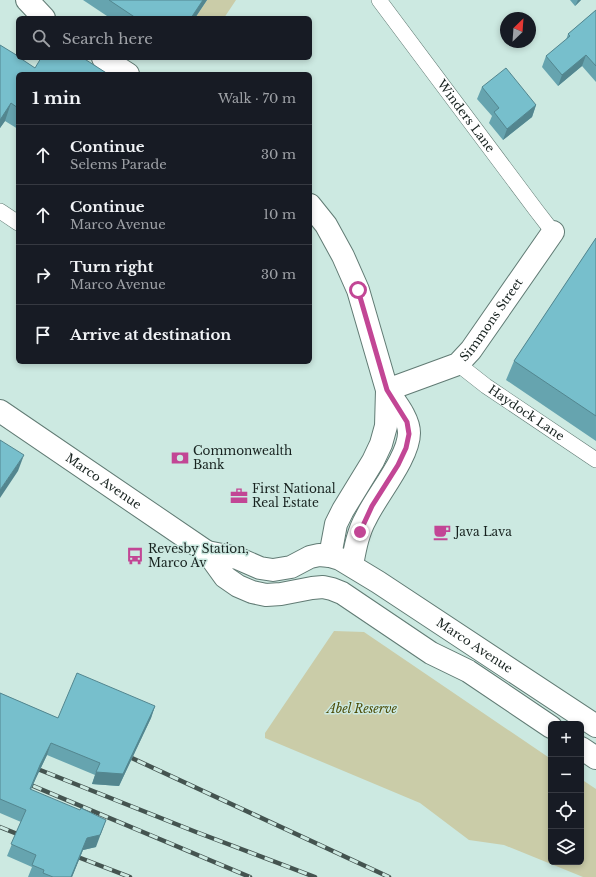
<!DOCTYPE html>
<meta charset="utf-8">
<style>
:root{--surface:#171b24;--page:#20242c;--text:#f1f3f6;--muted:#9ea1a6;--line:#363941}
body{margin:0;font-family:"Libre Baskerville",serif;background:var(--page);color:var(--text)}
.controls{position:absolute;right:12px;bottom:12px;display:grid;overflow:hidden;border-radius:6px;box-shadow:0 2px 6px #0003}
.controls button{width:36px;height:36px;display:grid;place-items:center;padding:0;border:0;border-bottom:1px solid var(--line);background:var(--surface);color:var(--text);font:20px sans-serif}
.compass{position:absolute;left:500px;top:12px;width:36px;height:36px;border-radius:50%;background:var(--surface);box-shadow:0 2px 6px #0003;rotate:25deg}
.stop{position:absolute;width:12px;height:12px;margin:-9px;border:3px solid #c24695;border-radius:50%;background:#fff}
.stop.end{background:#c24695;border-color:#fff;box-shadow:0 1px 4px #0008}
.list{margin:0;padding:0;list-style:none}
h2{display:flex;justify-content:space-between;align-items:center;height:52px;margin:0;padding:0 16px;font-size:17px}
h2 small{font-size:13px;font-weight:400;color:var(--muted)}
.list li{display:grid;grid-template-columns:26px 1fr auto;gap:12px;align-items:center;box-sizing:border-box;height:60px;padding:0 16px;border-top:1px solid var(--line)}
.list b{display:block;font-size:15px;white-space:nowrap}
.list p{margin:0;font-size:13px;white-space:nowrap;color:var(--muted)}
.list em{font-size:13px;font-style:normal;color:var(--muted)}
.icon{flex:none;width:22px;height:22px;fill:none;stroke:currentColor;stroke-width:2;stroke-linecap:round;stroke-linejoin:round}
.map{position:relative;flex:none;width:596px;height:877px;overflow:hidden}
.search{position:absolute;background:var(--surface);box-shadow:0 2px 6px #0003;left:16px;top:16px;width:296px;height:44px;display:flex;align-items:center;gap:10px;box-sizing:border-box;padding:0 14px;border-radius:6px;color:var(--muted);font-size:15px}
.panel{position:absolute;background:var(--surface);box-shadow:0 2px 6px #0003;left:16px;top:72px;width:296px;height:292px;border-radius:6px}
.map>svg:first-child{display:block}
.green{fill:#cacca8}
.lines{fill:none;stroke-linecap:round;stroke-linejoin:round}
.service-casing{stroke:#617b74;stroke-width:16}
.minor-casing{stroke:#617b74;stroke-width:24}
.tertiary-casing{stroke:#617b74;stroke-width:24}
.service{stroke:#fff;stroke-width:15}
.minor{stroke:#fff;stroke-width:22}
.tertiary{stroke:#fff;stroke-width:22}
.rail-casing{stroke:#445450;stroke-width:4.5}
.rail{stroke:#cce9e1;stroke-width:3;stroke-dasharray:9;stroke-linecap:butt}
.wall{fill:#66a4af}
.shaded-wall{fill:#53868f}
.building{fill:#77bfcc;stroke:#53868f}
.route{stroke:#c24695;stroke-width:5}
.labels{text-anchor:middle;stroke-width:3;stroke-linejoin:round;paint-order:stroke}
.street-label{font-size:12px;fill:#17221f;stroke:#cce9e1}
.poi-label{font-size:12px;fill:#17221f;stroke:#cce9e1;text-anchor:start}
.park-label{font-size:12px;font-style:italic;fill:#4b4b06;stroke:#cce9e1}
</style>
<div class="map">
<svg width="596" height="877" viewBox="0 0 596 877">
<rect width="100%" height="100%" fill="#cce9e1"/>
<path class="green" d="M 207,0 L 236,0 L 224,18 L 195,18 Z
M 334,631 L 364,632 L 551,759 L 551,862 L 581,862 L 581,779 L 596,789 L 596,877 L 583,877 L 504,845 L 469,840 L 420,803 L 265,738 L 265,733 Z"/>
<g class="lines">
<g class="service-casing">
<g id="service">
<path id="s1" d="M 379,0 L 536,210 L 553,232"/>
<path d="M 0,211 L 18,223"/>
<path id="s2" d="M 458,364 L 486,386 L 596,460"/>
</g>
</g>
<g class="minor-casing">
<g id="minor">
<path d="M 27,0 L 44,18"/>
<path d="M 103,58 L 128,74"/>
<path d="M 310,205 L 326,225 L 343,256 L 358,290 L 387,390 L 386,426 L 381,444 L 373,461 L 343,510 L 336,524 L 330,556"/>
<path id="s3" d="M 387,390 L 458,364 L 471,350 L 553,232"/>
<path d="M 352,565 C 355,549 358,532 366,518 C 377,495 409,457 409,433 C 409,418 395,402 387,390"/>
</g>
</g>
<g class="tertiary-casing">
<g id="tertiary">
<path id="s4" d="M 0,411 L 207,552 L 225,577 L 238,586 L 252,592 L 266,595 L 281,594 L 312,588 L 323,587 L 332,589 L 342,593 L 431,653 L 468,671 L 551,727"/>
<path id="s5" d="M 207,552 L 237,558 L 260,568 L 273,570 L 291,567 L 310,557 L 319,555 L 330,556 L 340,559 L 378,582 L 596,726"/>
<path d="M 581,748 L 596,758"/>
</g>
</g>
<use href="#service" class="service"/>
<use href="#minor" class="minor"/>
<use href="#tertiary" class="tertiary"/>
<g class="rail-casing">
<path id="rail" d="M 121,753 L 389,877
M 30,766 L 196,832 L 315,877
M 0,772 L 250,877
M 0,827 L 25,837
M 70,854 L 130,877"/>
</g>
<use href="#rail" class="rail"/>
</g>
<path class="wall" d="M 83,0 L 207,0 L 195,18 L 110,18 Z
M 570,0 L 581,0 L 575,6 Z
M 596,10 L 596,82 L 582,66 L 558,86 L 542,67 L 546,56 L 566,40 L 568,34 Z
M 0,45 L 35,68 L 83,58 L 18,74 L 18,129 L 5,121 L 0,128 Z
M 482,87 L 536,105 L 532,117 L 503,140 L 489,123 L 492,116 L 477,99 Z
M 596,238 L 596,441 L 506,380 L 514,361 Z
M 0,693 L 58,718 L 155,706 L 151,718 L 119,786 L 92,784 L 95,775 L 47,755 L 36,778 L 31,789 L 96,847 L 83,850 L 72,877 L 28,877 L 32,867 L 7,856 L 21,822 L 0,813 Z"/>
<path class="shaded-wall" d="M 203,0 L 207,0 L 195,18 L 191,18 Z
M 578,0 L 581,0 L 575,6 Z
M 586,55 L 582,66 L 558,86 L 562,75 Z
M 11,103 L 5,121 L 0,128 L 0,120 Z
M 536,105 L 532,117 L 503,140 L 507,129 Z
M 24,455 L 18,471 L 0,498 L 0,490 Z
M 155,706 L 151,718 L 119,786 L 92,784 L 96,772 Z
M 51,743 L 47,755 L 36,778 L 26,801 L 40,765 Z
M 106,820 L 96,847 L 83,850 L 72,877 L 71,877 L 87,838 Z"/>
<path class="building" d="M 109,0 L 203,0 L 191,18 L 136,18 Z
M 596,10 L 596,66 L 586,55 L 562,75 L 546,56 L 570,36 L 568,34 Z
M 0,45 L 18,56 L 18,58 L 20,58 L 35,68 L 41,58 L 83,58 L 108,74 L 18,74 L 18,108 L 11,103 L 0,120 Z
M 506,68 L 536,105 L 507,129 L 494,112 L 499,108 L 482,87 Z
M 596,238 L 596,416 L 514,361 Z
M 0,440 L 24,455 L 0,490 Z
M 77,673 L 155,706 L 123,774 L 96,772 L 100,763 L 51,743 L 40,765 L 30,789 L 80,810 L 81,808 L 106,820 L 100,835 L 87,838 L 71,877 L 53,877 L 43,873 L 44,870 L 32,865 L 36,855 L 11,844 L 26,810 L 0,799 L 0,693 L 58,718 Z"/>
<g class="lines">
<path class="route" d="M 358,290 L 387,390 L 407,422 L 409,434 L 406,448 L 398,465 L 372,506 L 360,532"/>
</g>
<defs>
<g id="bank-bare" transform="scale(1.38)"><path d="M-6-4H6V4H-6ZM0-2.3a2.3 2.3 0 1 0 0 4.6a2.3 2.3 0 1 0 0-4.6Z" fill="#c24695" stroke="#cce9e1" stroke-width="2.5" paint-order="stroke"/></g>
<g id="office-bare" transform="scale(1.38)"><path d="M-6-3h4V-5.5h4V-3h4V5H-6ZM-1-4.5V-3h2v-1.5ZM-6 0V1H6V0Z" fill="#c24695" stroke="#cce9e1" stroke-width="2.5" paint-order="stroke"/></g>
<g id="cafe-bare" transform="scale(1.38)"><path d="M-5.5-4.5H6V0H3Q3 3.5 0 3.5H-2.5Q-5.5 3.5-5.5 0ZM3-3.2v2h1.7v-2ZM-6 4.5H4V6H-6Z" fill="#c24695" stroke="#cce9e1" stroke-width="2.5" paint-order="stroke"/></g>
<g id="bus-bare" transform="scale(1.38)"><path d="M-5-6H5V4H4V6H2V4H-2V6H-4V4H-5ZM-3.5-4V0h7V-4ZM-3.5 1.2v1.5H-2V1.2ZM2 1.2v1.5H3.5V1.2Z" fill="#c24695" stroke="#cce9e1" stroke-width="2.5" paint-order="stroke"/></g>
</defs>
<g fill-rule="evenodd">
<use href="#bank-bare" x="180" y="458"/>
<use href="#office-bare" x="239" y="496"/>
<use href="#cafe-bare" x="442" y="532"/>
<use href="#bus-bare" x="135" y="556"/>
</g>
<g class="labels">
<g class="street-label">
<text dy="4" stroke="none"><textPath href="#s1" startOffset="145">Winders Lane</textPath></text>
<text dy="4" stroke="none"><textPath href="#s3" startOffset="131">Simmons Street</textPath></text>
<text dy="4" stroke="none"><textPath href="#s2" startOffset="84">Haydock Lane</textPath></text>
<text dy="4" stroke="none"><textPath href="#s4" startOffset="125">Marco Avenue</textPath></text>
<text dy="4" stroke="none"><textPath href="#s5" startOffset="299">Marco Avenue</textPath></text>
</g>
<g class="poi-label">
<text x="193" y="455">Commonwealth<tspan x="193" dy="14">Bank</tspan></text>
<text x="252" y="493">First National<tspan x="252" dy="14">Real Estate</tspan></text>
<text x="455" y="536">Java Lava</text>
<text x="148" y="553">Revesby Station,<tspan x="148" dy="14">Marco Av</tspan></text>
</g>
<g class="park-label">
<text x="362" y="713">Abel Reserve</text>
</g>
</g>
</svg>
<div class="controls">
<button>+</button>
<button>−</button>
<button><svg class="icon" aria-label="locate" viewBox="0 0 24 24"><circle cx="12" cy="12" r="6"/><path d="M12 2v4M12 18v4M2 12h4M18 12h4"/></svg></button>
<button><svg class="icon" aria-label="layers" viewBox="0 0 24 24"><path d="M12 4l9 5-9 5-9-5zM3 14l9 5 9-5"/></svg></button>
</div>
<svg class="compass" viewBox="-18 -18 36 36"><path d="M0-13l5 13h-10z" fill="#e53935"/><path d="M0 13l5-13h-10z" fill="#9ea1a6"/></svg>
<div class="stop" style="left:358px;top:290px"></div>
<div class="stop end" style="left:360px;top:532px"></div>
<div class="search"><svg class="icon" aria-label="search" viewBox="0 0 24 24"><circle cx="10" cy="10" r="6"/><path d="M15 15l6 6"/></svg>Search here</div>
<section class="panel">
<h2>1 min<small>Walk · 70 m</small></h2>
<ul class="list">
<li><svg class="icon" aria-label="ahead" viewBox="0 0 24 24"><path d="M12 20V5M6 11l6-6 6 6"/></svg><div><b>Continue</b><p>Selems Parade</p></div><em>30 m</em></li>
<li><svg class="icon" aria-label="ahead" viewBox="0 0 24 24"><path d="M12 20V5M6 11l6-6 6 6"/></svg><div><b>Continue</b><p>Marco Avenue</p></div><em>10 m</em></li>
<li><svg class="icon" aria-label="right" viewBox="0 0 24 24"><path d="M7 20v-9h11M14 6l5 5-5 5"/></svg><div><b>Turn right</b><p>Marco Avenue</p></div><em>30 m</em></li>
<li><svg class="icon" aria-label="arrive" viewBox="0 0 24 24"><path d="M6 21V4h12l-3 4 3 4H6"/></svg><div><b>Arrive at destination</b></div></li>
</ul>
</section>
</div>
